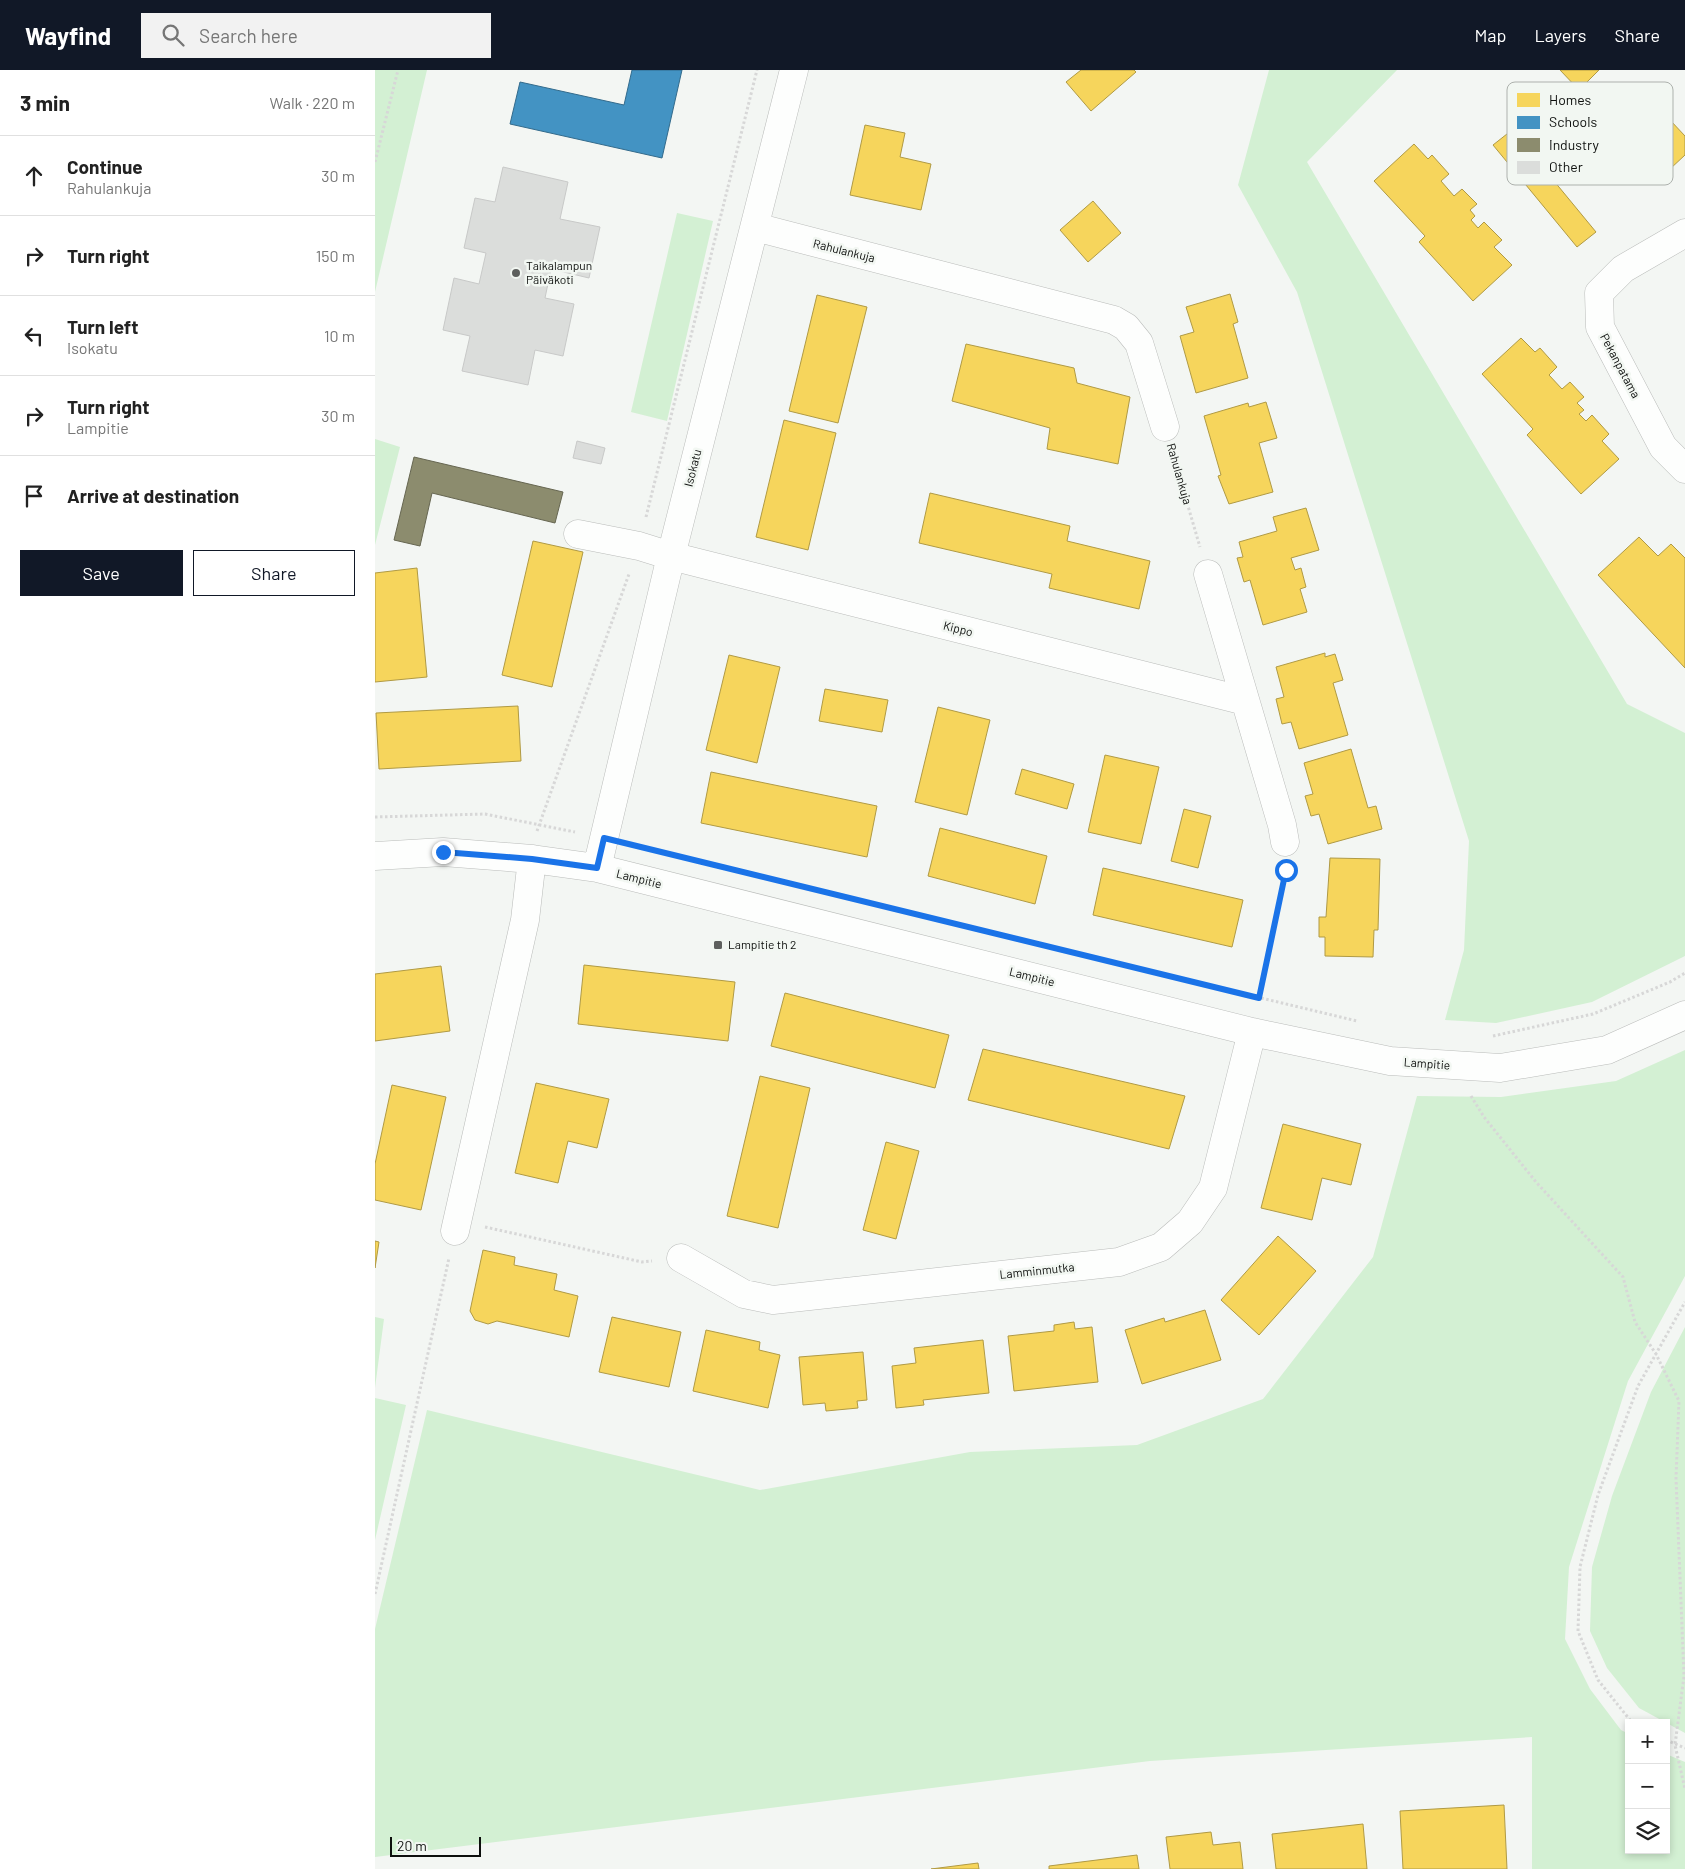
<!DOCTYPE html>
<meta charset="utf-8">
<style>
:root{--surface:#fff;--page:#f2f2f2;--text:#222;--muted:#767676;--line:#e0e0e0;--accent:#111827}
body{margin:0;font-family:Barlow,sans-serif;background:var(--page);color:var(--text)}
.controls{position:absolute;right:15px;bottom:15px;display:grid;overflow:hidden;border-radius:0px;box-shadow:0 2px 8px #0003}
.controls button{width:45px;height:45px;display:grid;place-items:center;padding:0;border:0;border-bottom:1px solid var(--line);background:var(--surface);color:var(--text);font:25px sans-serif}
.scale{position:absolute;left:15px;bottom:12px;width:91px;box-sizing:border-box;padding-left:5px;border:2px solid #0d0f0d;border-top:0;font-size:14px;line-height:18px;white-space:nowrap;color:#0d0f0d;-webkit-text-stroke:4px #f2f7f2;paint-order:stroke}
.stop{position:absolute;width:15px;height:15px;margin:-11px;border:4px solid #1a73e8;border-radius:50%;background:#fff}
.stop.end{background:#1a73e8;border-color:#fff;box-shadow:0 1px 5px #0008}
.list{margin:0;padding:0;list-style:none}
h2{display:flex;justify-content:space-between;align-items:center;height:65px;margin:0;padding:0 20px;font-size:21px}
h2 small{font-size:16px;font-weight:400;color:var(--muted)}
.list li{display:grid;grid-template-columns:32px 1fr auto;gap:15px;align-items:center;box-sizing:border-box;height:80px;padding:0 20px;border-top:1px solid var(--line)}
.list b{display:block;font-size:19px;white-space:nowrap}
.list p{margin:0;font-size:16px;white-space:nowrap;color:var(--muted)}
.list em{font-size:16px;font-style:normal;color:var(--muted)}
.actions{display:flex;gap:10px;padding:15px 20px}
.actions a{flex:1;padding:11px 0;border:1px solid var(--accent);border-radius:0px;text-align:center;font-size:18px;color:var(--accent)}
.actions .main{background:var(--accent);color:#fff}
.icon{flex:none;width:28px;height:28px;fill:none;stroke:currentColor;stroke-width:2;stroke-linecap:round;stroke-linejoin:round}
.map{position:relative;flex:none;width:1310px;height:1799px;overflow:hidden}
header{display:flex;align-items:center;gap:30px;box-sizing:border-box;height:70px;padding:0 25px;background:var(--accent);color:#fff}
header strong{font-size:24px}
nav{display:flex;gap:28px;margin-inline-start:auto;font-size:18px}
.search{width:350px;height:45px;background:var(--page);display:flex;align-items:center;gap:12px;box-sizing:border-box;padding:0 18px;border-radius:0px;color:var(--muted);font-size:19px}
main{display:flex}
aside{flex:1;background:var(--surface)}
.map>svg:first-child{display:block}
.green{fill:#d3f0d3}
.homes{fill:#f6d55c;stroke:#b09a44}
.schools{fill:#4393c3;stroke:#336b8c}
.industry{fill:#8c8c6e;stroke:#666651}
.building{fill:#dbdddb;stroke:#c8c9c8}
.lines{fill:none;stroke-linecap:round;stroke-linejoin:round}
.minor-casing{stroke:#babcba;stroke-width:29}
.path{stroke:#d7d7d7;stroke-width:3;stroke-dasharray:2.5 2.5;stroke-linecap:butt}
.minor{stroke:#fdfefd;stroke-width:28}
.route{stroke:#1a73e8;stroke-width:6}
.poi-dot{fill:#5e605e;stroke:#f2f7f2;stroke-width:2}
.labels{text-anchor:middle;stroke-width:5;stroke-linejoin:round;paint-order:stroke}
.street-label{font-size:12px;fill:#0d0f0d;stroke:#f2f7f2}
.poi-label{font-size:12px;fill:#0d0f0d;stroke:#f2f7f2;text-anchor:start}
.key{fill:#f2f7f2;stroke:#adb1ad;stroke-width:1}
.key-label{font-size:14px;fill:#0d0f0d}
</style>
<header>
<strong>Wayfind</strong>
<div class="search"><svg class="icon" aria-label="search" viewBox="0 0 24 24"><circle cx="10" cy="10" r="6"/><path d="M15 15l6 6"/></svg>Search here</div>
<nav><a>Map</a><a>Layers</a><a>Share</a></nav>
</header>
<main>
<aside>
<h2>3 min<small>Walk · 220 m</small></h2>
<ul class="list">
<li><svg class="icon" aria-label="ahead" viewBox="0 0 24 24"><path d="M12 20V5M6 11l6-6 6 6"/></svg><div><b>Continue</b><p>Rahulankuja</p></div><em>30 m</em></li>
<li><svg class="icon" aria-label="right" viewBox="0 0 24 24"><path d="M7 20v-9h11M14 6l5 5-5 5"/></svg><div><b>Turn right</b></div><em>150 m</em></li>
<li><svg class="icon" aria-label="left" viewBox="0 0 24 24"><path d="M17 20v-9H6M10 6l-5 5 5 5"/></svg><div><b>Turn left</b><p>Isokatu</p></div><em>10 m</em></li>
<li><svg class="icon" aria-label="right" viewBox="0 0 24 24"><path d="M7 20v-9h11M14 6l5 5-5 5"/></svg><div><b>Turn right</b><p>Lampitie</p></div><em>30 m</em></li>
<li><svg class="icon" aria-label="arrive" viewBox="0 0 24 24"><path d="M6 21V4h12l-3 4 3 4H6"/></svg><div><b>Arrive at destination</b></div></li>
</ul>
<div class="actions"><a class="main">Save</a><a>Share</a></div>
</aside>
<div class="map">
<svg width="1310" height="1799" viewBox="0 0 1310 1799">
<rect width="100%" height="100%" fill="#f3f6f3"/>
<path class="green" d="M 0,0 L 52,0 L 0,222 Z
M 894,0 L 1022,0 L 932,92 L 1252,634 L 1310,663 L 1310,886 L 1217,932 L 1121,953 L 1070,950 L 1089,880 L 1094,771 L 922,222 L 863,115 Z
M 302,143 L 338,151 L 292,351 L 256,342 Z
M 0,369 L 25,377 L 0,475 Z
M 1310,980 L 1310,1206 L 1253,1311 L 1194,1497 L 1190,1569 L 1215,1619 L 1246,1660 L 1254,1664 L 1254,1780 L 1291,1780 L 1291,1684 L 1310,1692 L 1310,1799 L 1157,1799 L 1157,1667 L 775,1691 L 0,1787 L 0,1559 L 52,1340 L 385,1420 L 595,1382 L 762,1375 L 888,1329 L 998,1187 L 1042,1026 L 1126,1027 L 1241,1011 Z
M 0,1247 L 9,1249 L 0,1318 Z
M 1310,1257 L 1310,1663 L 1264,1638 L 1232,1598 L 1215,1561 L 1217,1497 L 1237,1426 L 1276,1322 Z
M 0,1328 L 31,1335 L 0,1470 Z"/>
<path class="homes" d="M 706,0 L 759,0 L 761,2 L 716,41 L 691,12 Z
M 1185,0 L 1224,0 L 1204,20 Z
M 1265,18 L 1310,66 L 1310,85 L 1280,113 L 1225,55 Z
M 490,55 L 530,63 L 525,87 L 556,94 L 546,140 L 475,125 Z
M 1137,60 L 1221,162 L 1202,177 L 1118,75 Z
M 1039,74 L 1053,89 L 1057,85 L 1074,104 L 1066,111 L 1079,126 L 1087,119 L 1102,134 L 1095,140 L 1100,146 L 1096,150 L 1103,158 L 1109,152 L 1127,170 L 1119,177 L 1137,195 L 1098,231 L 1044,172 L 1050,166 L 999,111 Z
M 718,131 L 746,163 L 713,192 L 685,160 Z
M 855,224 L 863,252 L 858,254 L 873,308 L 821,323 L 805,266 L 819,262 L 811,237 Z
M 442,225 L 492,237 L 463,353 L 414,341 Z
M 1146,268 L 1160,282 L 1165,278 L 1182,297 L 1174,305 L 1187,319 L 1195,312 L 1209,327 L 1202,333 L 1209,340 L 1204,344 L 1211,351 L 1217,345 L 1234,364 L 1227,371 L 1244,389 L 1206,424 L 1152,365 L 1158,359 L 1107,304 Z
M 591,274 L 699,298 L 702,313 L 755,327 L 743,394 L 672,379 L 675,358 L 577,331 Z
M 891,332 L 902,368 L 884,373 L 898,422 L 854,434 L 843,406 L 846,405 L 829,346 L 873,333 L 874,337 Z
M 409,350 L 461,363 L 433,480 L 381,467 Z
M 555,423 L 695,456 L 692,471 L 775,491 L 764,539 L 674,518 L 677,504 L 544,473 Z
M 931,438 L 944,480 L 916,488 L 920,500 L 926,498 L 931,517 L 925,519 L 932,542 L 888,555 L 875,510 L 869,512 L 862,488 L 868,487 L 864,472 L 902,461 L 898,447 Z
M 1264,467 L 1283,486 L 1296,474 L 1310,488 L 1310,598 L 1223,505 Z
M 158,471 L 208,482 L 177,617 L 127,605 Z
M 42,498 L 52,607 L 0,612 L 0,503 Z
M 950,583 L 950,587 L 960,584 L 968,610 L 958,613 L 973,665 L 924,679 L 916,652 L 907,654 L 901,629 L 909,627 L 901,597 Z
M 354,585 L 405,597 L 382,693 L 331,680 Z
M 450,619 L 513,630 L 507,662 L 444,651 Z
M 143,636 L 146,691 L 4,699 L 1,643 Z
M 563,637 L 615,650 L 592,745 L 540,732 Z
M 976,679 L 993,738 L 1001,736 L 1007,759 L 953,774 L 944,744 L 936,746 L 930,726 L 938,724 L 929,693 Z
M 730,685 L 784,697 L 766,774 L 713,762 Z
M 647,699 L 699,714 L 692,739 L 640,724 Z
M 336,702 L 502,736 L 492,787 L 326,753 Z
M 809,739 L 836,746 L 823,798 L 796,791 Z
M 565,758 L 672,786 L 660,834 L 553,806 Z
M 955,788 L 1005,789 L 1003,860 L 999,860 L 998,887 L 950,886 L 950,867 L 944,867 L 944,847 L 951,847 Z
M 728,798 L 868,830 L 857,877 L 718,845 Z
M 209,895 L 360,912 L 353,971 L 203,954 Z
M 66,896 L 75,961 L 0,971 L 0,904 Z
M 410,923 L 574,965 L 560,1018 L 396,976 Z
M 608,979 L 810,1026 L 794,1079 L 593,1030 Z
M 385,1006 L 435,1018 L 403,1158 L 352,1146 Z
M 161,1013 L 234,1029 L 222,1078 L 193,1071 L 183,1113 L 140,1103 Z
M 17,1015 L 71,1027 L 46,1140 L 0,1130 L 0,1094 Z
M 908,1054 L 986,1074 L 976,1115 L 947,1108 L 937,1150 L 886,1138 Z
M 511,1072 L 544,1081 L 521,1169 L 488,1160 Z
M 903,1166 L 941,1201 L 884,1265 L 846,1230 Z
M 0,1171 L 4,1172 L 0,1198 Z
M 108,1180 L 140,1187 L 139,1195 L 182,1204 L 179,1220 L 203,1226 L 194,1267 L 122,1251 L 113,1254 L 100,1250 L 95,1241 Z
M 830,1240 L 846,1290 L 767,1314 L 750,1260 L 789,1248 L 790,1252 Z
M 237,1247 L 306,1262 L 294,1317 L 224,1302 Z
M 699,1252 L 700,1259 L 717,1257 L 723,1312 L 639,1321 L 633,1266 L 679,1261 L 679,1255 Z
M 331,1260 L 385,1272 L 384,1280 L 405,1285 L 393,1338 L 318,1321 Z
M 608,1270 L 614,1323 L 548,1330 L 549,1335 L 521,1338 L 517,1296 L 541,1293 L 539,1278 Z
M 488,1282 L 492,1330 L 482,1331 L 483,1338 L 451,1341 L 450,1333 L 428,1335 L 424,1287 Z
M 1129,1735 L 1132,1799 L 1028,1799 L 1025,1741 Z
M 988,1754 L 992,1799 L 901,1799 L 897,1764 Z
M 836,1762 L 838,1775 L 865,1772 L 868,1799 L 795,1799 L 791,1767 Z
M 762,1785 L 764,1799 L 674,1799 L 674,1796 Z
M 603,1793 L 604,1799 L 556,1799 Z"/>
<path class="schools" d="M 257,0 L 307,0 L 287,88 L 135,54 L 145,12 L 249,35 Z"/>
<path class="industry" d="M 39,387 L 188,422 L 180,453 L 57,423 L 45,476 L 19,470 Z"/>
<path class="building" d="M 128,97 L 193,112 L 185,149 L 225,157 L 214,208 L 176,199 L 170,228 L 199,234 L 188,286 L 160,280 L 153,315 L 87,301 L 95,266 L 68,260 L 79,208 L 104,214 L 111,183 L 89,178 L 100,128 L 120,132 Z
M 202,371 L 230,378 L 226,394 L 198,388 Z"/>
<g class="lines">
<g class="minor-casing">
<path id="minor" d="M 380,157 L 739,250 L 751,257 L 764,273 L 790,357
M 1310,163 L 1248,199 L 1224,223 L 1225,257 L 1288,377 L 1310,399
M 203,464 L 264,476 L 296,486 L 870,631
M 833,504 L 907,755 L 910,772
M 0,786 L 68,782 L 157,789 L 222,798 L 877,962 L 1015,991 L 1125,998 L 1232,980 L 1310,945
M 222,798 L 296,486 L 419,0
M 80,1161 L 150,850 L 157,789
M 306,1188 L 369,1224 L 398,1230 L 744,1192 L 786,1177 L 815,1152 L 838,1118 L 877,962"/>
</g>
<path class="path" d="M 0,92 L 23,0
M 798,385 L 825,477
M 271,447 L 382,0
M 0,747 L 110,744 L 200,762
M 162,761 L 254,504
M 512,838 L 982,951
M 884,928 L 911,802
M 1118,966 L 1218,944 L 1295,912 L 1310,903
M 1096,1026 L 1109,1047 L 1161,1112 L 1248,1207 L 1260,1252 L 1281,1284 L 1304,1331 L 1301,1408 L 1309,1606 L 1300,1675 L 1310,1719
M 110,1157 L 267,1192 L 277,1191
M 0,1524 L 74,1188
M 1260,1653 L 1255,1650 L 1223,1610 L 1203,1561 L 1205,1497 L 1223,1425 L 1263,1316 L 1310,1232
M 1291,1670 L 1310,1678"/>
<use href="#minor" class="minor"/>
</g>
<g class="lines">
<path class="route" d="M 68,782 L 157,789 L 222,798 L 229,768 L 884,928 L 911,800"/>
</g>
<g class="poi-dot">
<circle cx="141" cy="203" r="5"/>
<rect x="338" y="870" width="10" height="10" rx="2.5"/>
</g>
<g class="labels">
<g class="street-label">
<text transform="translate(469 181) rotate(14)" y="4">Rahulankuja</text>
<text transform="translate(1245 296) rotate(62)" y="4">Pekanpatama</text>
<text transform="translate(318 398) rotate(-76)" y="4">Isokatu</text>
<text transform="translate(804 404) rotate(74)" y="4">Rahulankuja</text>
<text transform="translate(583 559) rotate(14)" y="4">Kippo</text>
<text transform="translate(264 809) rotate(14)" y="4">Lampitie</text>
<text transform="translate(657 907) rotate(14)" y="4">Lampitie</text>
<text transform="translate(1052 994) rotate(4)" y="4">Lampitie</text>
<text transform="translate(662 1201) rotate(-6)" y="4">Lamminmutka</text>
</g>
<g class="poi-label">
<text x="151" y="200">Taikalampun<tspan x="151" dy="14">Päiväkoti</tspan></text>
<text x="353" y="879">Lampitie th 2</text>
</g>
</g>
<rect x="1132" y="12" width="166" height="103" rx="8" class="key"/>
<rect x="1142" y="23" width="23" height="14" fill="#f6d55c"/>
<rect x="1142" y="46" width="23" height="13" fill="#4393c3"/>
<rect x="1142" y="68" width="23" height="14" fill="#8c8c6e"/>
<rect x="1142" y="91" width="23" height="13" fill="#dbdddb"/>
<g class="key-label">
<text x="1174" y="35">Homes</text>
<text x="1174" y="57">Schools</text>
<text x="1174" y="80">Industry</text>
<text x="1174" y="102">Other</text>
</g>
</svg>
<div class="controls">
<button>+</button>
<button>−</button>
<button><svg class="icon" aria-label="layers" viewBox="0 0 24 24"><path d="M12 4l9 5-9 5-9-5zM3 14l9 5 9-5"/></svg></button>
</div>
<div class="scale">20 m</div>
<div class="stop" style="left:911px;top:800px"></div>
<div class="stop end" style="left:68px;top:782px"></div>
</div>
</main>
